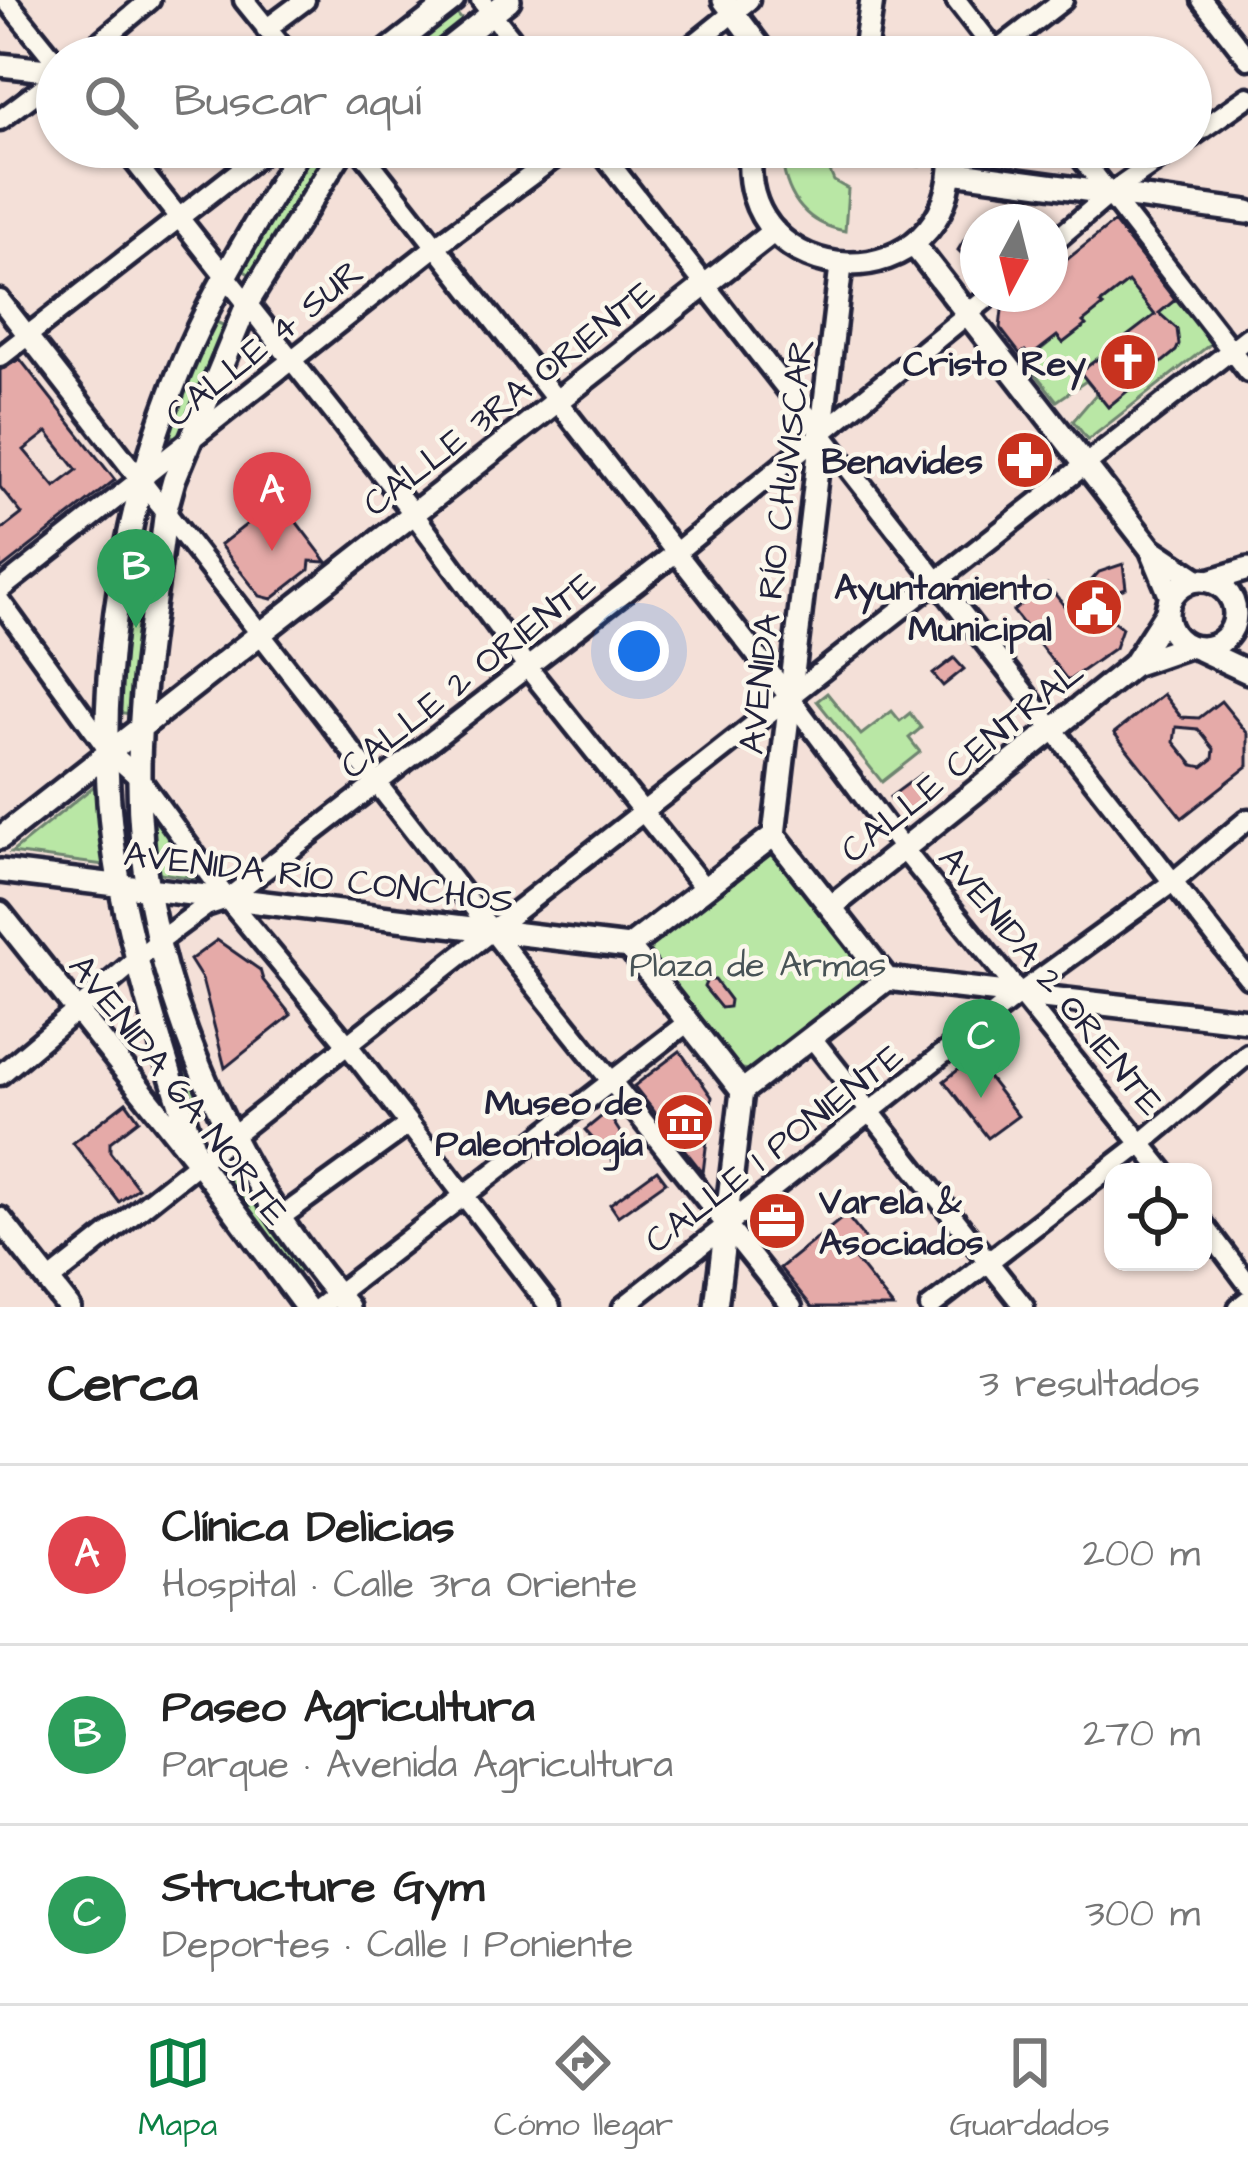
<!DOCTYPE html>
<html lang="es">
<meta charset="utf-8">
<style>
:root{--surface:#fff;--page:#f2f2f2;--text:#222;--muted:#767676;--line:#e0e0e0;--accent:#0b8043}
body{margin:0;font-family:"Architects Daughter",sans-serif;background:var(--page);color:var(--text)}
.controls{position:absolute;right:36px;bottom:36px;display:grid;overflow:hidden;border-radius:24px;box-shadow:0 3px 9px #0004}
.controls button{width:108px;height:108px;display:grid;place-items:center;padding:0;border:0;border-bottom:3px solid var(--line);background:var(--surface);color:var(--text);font:60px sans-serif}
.compass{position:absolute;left:960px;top:204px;width:108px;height:108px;border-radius:50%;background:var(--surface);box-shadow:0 3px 9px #0004;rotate:187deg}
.you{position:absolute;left:639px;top:651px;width:42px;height:42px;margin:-30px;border:9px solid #fff;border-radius:50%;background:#1a73e8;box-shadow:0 0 0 18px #1a73e833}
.badge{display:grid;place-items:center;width:78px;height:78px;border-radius:50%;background:var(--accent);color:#fff;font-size:39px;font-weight:700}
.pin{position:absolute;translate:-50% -99px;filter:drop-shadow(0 3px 6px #0008)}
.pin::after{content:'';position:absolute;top:63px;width:42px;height:36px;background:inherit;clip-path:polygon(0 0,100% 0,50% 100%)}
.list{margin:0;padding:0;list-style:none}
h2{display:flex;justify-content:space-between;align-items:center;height:156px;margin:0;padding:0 48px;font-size:51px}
h2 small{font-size:39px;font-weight:400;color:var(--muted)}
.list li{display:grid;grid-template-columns:78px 1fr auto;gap:36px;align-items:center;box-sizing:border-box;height:180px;padding:0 48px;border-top:3px solid var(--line)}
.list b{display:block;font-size:45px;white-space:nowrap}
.list p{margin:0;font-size:39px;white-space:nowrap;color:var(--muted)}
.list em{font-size:39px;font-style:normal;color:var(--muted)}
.icon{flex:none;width:66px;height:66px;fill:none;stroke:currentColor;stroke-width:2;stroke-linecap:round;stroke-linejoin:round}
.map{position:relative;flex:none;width:1248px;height:1307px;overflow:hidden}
.search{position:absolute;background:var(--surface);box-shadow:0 3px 9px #0004;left:36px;right:36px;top:36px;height:132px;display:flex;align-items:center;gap:30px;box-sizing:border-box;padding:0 42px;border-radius:66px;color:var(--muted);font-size:45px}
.sheet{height:696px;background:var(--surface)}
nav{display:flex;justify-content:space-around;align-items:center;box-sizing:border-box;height:168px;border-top:3px solid var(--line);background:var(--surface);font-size:33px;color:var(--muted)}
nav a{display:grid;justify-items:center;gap:6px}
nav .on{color:var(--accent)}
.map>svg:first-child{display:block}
.green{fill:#b9e7a5;stroke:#6e8470;stroke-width:3}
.building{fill:#e5aaa8;stroke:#22223b;stroke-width:3;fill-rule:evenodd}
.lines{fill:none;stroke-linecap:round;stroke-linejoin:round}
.minor-casing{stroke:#22223b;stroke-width:27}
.major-casing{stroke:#22223b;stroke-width:30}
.minor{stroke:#fbf7ec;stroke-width:18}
.major{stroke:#fbf7ec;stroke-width:21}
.labels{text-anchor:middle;stroke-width:9;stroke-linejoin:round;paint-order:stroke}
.street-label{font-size:36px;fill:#22223b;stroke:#fbf7ec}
.poi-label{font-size:36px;font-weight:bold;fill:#22223b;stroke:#fbf7ec;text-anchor:end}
.park-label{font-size:36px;fill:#485356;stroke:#fbf7ec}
</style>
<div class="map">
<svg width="1248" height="1307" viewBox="0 0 1248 1307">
<rect width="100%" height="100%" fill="#f4e0d8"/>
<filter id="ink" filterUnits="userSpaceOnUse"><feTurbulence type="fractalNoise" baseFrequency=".00833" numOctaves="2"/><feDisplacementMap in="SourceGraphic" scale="24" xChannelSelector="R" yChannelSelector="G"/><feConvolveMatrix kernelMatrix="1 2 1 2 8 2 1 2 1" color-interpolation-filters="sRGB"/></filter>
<g filter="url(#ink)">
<path class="green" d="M 453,9 L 467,26 L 429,57 L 395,57 Z
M 310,147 L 321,147 L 332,154 L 256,278 L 239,268 Z
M 871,147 L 917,147 L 919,166 L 878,160 Z
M 782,160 L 828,167 L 834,181 L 848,189 L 845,231 C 806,224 787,198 782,160 Z
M 1128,282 L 1155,315 L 1177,299 L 1212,343 L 1088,440 L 1073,421 L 1097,393 L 1086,381 L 1057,401 L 1026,362 L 1057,336 L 1064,342 L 1085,326 L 1083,322 L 1102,307 L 1100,304 Z
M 209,319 L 230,328 L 185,441 L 163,433 Z
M 140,542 L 156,544 L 132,714 L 116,712 Z
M 827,693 L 861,735 L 892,711 L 900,721 L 910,713 L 921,728 L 909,738 L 920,752 L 882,782 L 817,701 Z
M 104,778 L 112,866 L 11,853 Z
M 150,812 L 206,880 L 154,872 Z
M 762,854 L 781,857 L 866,967 L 864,982 L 755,1071 L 736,1068 L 650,957 L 652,942 Z
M 165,981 L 203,1105 L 189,1110 L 151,986 Z
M 234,1163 L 302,1270 L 293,1275 L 218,1175 Z"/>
<path class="building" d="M 978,218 L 978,269 L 958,250 Z
M 1114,222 L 1175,300 L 1159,313 L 1177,329 L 1179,344 L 1176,351 L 1108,407 L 1080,372 L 1155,315 L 1128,282 L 1100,304 L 1103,306 L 1083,322 L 1086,325 L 1063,343 L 1057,336 L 1030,357 L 1025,351 L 1020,354 L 1000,328 L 1002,310 L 1023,294 L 1050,294 L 1050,273 Z
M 20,359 L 115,480 L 0,570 L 0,531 L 22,514 L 0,487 L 0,370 ZM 47,432 L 77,470 L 55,487 L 24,450 Z
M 1027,440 L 1045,463 L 1023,480 L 1005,458 Z
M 279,499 L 327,562 L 310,561 L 309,570 L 272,599 L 260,596 L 220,545 Z
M 1123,564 L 1126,588 L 1112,593 L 1106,604 L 1108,616 L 1122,628 L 1115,648 L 1068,681 L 1013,611 L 1047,584 L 1081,627 L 1083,596 L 1089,583 L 1099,572 Z
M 954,658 L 964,669 L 943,686 L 933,674 Z
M 1163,694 L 1181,717 L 1199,718 L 1221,701 L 1248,734 L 1248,766 L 1182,818 L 1114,733 ZM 1176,727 L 1198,729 L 1214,749 L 1213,759 L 1203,767 L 1193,765 L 1174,742 Z
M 921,774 L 935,793 L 905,816 L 890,797 Z
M 217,940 L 260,970 L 263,980 L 291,1015 L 225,1068 L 202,979 L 190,960 Z
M 707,980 L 715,980 L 730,1000 L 729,1007 L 721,1008 L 704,987 Z
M 680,1051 L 712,1097 L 703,1173 L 634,1086 Z
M 973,1058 L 1018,1116 L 988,1138 L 944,1081 Z
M 126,1102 L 139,1120 L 110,1142 L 110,1152 L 138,1188 L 119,1202 L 73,1143 Z
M 607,1112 L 623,1137 L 610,1145 L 621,1163 L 617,1166 L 585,1130 Z
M 657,1170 L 666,1182 L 618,1216 L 610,1204 Z
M 846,1215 L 870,1245 L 854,1258 L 893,1307 L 812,1307 L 780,1268 Z"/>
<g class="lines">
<g class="minor-casing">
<path id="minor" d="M 6,0 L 57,63
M 244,0 L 290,57
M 481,0 L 526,57
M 956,0 L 1000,57
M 1202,0 L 1248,59
M 266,29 L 305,0
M 82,57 L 150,0
M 678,57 L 749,0
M 989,57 L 1063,0
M 0,120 L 57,77
M 1191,137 L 1248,97
M 123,147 L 413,513 L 528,668 L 705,889
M 358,147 L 790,698 L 904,850 L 1164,1172
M 597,147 L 1248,978
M 1073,147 L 1248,372
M 1050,245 L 1111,193 L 1177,147
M 0,300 L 524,972 L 792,1307
M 0,357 L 270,147
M 0,590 L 436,246 L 569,147
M 0,601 L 109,751 L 139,778 L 227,899 L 347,1044 L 550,1307
M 812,1038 L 1024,1307
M 0,1075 L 160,940 L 206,906 L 227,899 L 674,554 L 992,294
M 281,1217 L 408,1125
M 1203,1224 L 1248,1284
M 49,1281 C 447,964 847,651 1248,337
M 320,1307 L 688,1022
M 623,1307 L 1020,993 L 1173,882 L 1248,819
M 930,1307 L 1142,1143 L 1248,1054
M 1239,1307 L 1248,1300"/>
</g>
<g class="major-casing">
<path id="major" d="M 724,0 L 767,57
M 380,57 L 453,0
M 437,57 L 509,0
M 864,57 L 872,0
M 0,65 L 57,71
M 344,147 L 248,302 L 174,480 L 166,509 C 156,596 139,685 139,773 C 137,964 223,1164 348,1307
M 708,147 L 750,152
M 751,147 C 731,296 961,310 951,147
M 953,172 L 1248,212
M 914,245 L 1151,549
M1167 614a34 34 0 1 1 68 0a34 34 0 1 1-68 0Z
M 1209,581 L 1248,569
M 1171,597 L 1151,549 L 1197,580
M 1167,612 L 1133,665 L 1188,646
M 1199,649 L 1248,672
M 774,835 L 887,979 L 742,1091 L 629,947 Z
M 774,835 L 841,266
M 0,838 L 774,231
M 0,871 L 629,947
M 831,907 L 1133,665
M 0,913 L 198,1162 L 306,1307
M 887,979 L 1248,1021
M 198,1162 C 170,1073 140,983 121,890 C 86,716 119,507 190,346 C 221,277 263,212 301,147
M 0,1219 L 69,1307
M 716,1307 L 742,1091"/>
</g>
<use href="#minor" class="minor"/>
<use href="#major" class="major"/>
</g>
</g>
<defs>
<g id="church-disc" transform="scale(3)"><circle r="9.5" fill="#c8321e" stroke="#fbf7ec"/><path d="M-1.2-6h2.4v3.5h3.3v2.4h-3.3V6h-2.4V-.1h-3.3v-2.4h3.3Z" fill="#fff"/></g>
<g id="pharmacy-disc" transform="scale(3)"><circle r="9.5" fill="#c8321e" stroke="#fbf7ec"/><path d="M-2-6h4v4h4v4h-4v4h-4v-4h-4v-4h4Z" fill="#fff"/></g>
<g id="civic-disc" transform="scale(3)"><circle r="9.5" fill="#c8321e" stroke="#fbf7ec"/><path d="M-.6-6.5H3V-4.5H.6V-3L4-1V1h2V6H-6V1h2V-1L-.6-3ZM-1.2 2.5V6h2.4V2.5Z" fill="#fff"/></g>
<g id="museum-disc" transform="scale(3)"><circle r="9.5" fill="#c8321e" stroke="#fbf7ec"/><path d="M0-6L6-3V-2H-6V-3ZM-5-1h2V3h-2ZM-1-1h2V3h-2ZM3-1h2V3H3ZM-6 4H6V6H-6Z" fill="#fff"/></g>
<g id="office-disc" transform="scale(3)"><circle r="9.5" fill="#c8321e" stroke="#fbf7ec"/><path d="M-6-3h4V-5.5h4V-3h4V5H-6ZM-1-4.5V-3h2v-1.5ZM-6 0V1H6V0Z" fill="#fff"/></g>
</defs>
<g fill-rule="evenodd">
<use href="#church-disc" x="1128" y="362"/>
<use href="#pharmacy-disc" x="1025" y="460"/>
<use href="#civic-disc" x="1094" y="607"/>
<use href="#museum-disc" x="685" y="1122"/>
<use href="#office-disc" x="777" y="1221"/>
</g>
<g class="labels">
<g class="street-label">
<text transform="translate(263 342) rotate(-39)" y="13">CALLE 4 SUR</text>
<text transform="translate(508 397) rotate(-38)" y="13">CALLE 3RA ORIENTE</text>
<text transform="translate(775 546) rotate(-83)" y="13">AVENIDA RÍO CHUVISCAR</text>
<text transform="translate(467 674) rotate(-38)" y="13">CALLE 2 ORIENTE</text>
<text transform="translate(961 760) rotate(-39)" y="13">CALLE CENTRAL</text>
<text transform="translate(319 876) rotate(7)" y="13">AVENIDA RÍO CONCHOS</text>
<text transform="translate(1052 980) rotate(51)" y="13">AVENIDA 2 ORIENTE</text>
<text transform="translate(180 1089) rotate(52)" y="13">AVENIDA 6A NORTE</text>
<text transform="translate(773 1147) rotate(-38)" y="13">CALLE 1 PONIENTE</text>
</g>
<g class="poi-label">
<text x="1086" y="375">Cristo Rey</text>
<text x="983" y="473">Benavides</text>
<text x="1052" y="599">Ayuntamiento<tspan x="1052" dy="41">Municipal</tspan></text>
<text x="643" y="1114">Museo de<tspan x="643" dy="41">Paleontología</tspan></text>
<text x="819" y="1213" text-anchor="start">Varela &amp;<tspan x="819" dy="41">Asociados</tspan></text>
</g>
<g class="park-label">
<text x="758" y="976">Plaza de Armas</text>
</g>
</g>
</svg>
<div class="controls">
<button><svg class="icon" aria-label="locate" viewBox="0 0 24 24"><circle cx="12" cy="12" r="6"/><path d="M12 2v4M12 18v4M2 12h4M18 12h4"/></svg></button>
</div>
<svg class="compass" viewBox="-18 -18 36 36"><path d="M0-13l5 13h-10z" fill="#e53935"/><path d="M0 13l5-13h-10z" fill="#767676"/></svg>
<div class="you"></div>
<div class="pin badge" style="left:272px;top:551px;background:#e0444e">A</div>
<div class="pin badge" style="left:136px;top:628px;background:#2e9e5b">B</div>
<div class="pin badge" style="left:981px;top:1098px;background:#2e9e5b">C</div>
<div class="search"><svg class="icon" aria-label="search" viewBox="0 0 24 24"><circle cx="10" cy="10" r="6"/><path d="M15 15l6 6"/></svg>Buscar aquí</div>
</div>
<section class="sheet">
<h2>Cerca<small>3 resultados</small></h2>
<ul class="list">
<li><span class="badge" style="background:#e0444e">A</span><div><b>Clínica Delicias</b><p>Hospital · Calle 3ra Oriente</p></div><em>200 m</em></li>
<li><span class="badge" style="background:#2e9e5b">B</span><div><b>Paseo Agricultura</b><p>Parque · Avenida Agricultura</p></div><em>270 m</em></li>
<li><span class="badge" style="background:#2e9e5b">C</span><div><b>Structure Gym</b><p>Deportes · Calle 1 Poniente</p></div><em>300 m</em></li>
</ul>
</section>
<nav>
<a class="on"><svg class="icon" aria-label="map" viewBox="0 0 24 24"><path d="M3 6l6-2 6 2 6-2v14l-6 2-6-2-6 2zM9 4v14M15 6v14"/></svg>Mapa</a>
<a><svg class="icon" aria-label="directions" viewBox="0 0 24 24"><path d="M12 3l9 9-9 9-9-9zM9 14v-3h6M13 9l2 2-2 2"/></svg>Cómo llegar</a>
<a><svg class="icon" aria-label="saved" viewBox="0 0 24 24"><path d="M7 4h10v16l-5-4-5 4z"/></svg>Guardados</a>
</nav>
